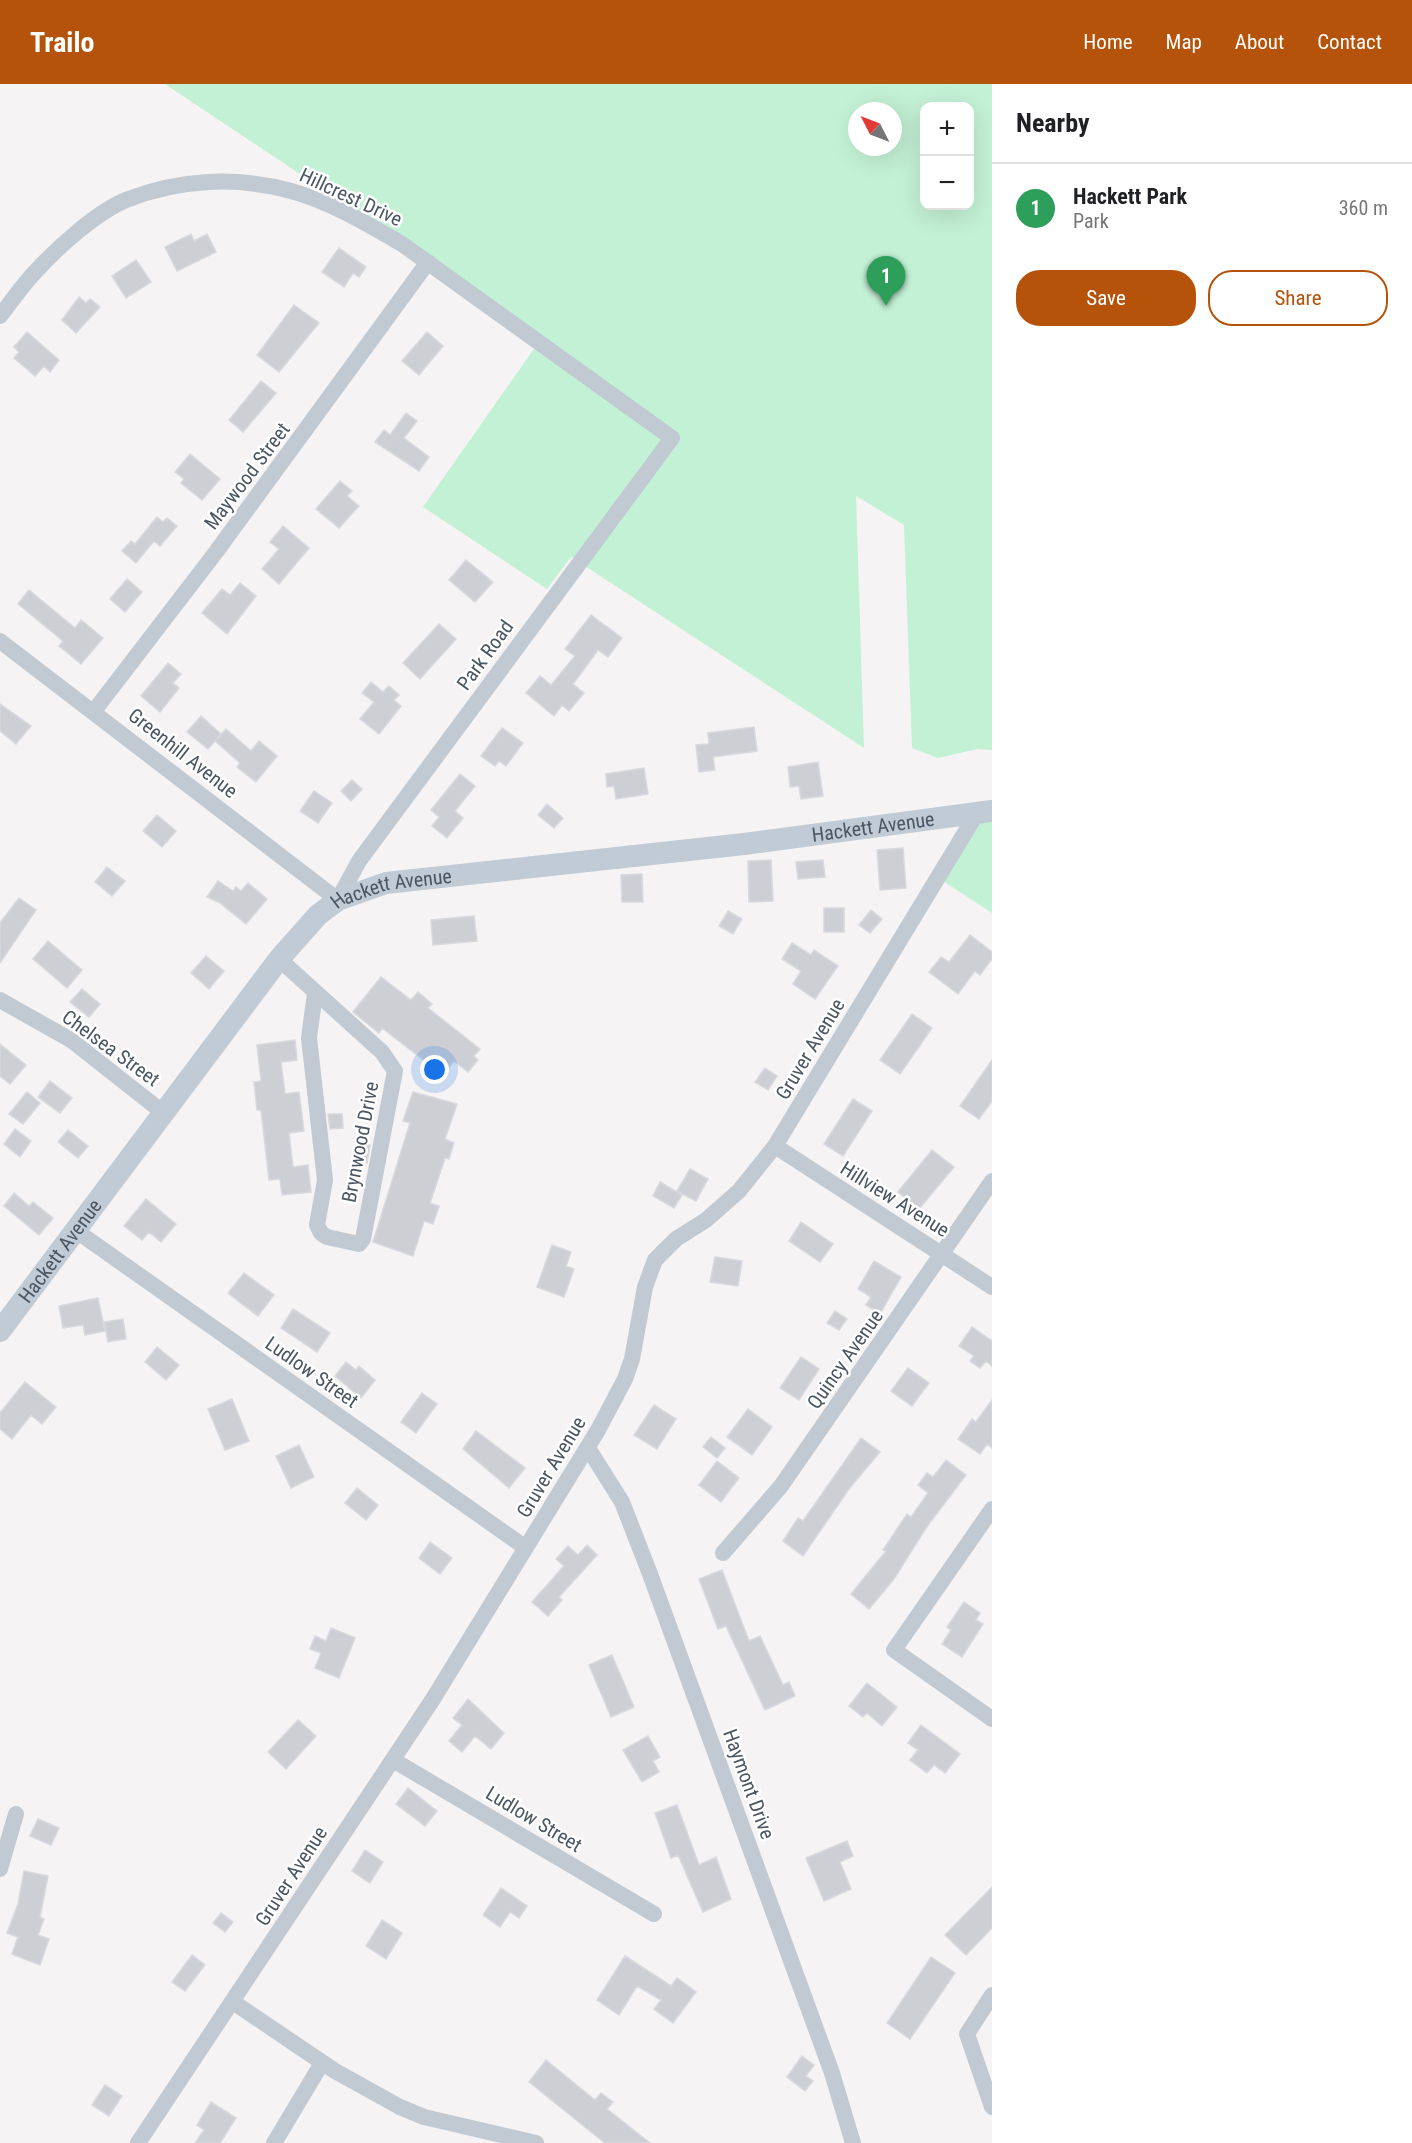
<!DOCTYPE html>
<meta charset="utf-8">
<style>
:root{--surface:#fff;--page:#f6f6f6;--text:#202124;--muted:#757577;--line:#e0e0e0;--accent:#b45309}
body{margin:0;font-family:"Roboto Condensed",sans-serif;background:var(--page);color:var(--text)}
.controls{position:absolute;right:18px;top:18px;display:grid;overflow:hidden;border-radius:12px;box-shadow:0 6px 24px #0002}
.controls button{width:54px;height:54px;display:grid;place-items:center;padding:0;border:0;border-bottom:2px solid var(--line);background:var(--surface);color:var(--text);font:30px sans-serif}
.compass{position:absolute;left:848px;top:18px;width:54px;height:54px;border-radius:50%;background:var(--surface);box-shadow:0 6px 24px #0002;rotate:312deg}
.you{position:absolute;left:435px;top:986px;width:21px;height:21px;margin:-15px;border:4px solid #fff;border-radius:50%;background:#1a73e8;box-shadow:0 0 0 9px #1a73e833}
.badge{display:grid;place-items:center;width:39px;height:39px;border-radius:50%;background:var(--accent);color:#fff;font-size:20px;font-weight:700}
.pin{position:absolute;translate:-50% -50px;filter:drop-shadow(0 2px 3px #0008)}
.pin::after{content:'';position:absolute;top:32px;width:21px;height:18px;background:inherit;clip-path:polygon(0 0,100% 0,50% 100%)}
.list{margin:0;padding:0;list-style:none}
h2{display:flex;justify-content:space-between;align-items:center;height:78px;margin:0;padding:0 24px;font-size:26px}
h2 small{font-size:20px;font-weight:400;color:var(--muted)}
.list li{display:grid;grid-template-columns:39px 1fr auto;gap:18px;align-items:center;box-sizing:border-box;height:90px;padding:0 24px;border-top:2px solid var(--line)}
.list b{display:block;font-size:22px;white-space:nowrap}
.list p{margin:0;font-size:20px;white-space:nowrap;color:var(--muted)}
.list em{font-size:20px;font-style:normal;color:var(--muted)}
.actions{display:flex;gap:12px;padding:18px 24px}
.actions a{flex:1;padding:14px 0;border:2px solid var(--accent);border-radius:24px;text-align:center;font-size:21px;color:var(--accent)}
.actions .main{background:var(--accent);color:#fff}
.map{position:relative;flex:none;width:992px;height:2059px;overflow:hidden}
header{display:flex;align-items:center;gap:36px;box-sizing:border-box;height:84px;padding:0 30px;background:var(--accent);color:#fff}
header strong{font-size:28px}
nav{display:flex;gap:33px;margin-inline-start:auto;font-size:21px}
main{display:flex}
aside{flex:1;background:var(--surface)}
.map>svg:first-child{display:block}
.green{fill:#c3f1d5;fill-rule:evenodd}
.building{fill:#cdcfd5;stroke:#d7d9de;stroke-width:1.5}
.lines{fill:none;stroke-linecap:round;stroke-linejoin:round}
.street{stroke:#c1cad2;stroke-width:16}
.secondary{stroke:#c1cbd6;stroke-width:22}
.labels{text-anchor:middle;stroke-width:5;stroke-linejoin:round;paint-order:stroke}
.street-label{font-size:20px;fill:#4a5661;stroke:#fff}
</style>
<header>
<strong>Trailo</strong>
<nav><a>Home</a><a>Map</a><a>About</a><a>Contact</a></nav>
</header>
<main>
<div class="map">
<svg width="992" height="2059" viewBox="0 0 992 2059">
<rect width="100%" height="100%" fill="#f5f3f3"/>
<path class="green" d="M 165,0 L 992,0 L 992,666 L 977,665 L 938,674 L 912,664 L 904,441 L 856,412 L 864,664 L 571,473 L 547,505 L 423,423 L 543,252 ZM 924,22 L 970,22 L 970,122 L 924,122 ZM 857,27 L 893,27 L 893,63 L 857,63 Z
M 992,727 L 992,829 L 943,797 L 977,729 Z"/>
<path class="building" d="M 191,150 L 194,157 L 207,150 L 216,168 L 177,187 L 165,163 Z
M 339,164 L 366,183 L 359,193 L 353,189 L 344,203 L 322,188 Z
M 136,176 L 151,198 L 126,214 L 112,192 Z
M 79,213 L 86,219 L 90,215 L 100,223 L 76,249 L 62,236 Z
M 294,221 L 319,239 L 279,288 L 257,271 Z
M 27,248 L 59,276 L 50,288 L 44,282 L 35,292 L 14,274 L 19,268 L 14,263 Z
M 427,248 L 443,262 L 419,291 L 402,277 Z
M 261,297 L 276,309 L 243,348 L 229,336 Z
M 406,329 L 417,337 L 404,354 L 429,373 L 419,387 L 375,358 L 384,346 L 390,351 Z
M 190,370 L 220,395 L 202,416 L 181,399 L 184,395 L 175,388 Z
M 340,397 L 352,407 L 347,412 L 359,422 L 339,444 L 316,425 Z
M 157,433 L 163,438 L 167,434 L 177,442 L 160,462 L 154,457 L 136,479 L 122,467 L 131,457 L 135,460 Z
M 283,442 L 309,464 L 279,500 L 262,485 L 279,465 L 270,458 Z
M 466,476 L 493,498 L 475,518 L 449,496 Z
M 127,495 L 142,508 L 125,528 L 110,515 Z
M 240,499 L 256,512 L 227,550 L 202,529 L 222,505 L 230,511 Z
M 29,506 L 75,544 L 81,536 L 103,554 L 81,580 L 59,562 L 63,557 L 18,520 Z
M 591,531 L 622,554 L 608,573 L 598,566 L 573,600 L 584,609 L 569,627 L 562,621 L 554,632 L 526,609 L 540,592 L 551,601 L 575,572 L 565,565 Z
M 439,540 L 456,555 L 420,595 L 403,579 Z
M 168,579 L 181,590 L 173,599 L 179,604 L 160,628 L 141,612 Z
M 371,598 L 383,608 L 389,602 L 399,611 L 394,616 L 401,622 L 379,650 L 360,635 L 374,618 L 362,609 Z
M 0,620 L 31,642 L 16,660 L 0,647 Z
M 201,632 L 221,650 L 208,665 L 187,648 Z
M 754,643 L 757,667 L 713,673 L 715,686 L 699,688 L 696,661 L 709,660 L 708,649 Z
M 502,644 L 523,659 L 506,682 L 499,677 L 495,682 L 481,672 Z
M 226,645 L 251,667 L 259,657 L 277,672 L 256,698 L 237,683 L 240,679 L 215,657 Z
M 818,678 L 823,712 L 801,715 L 799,702 L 790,703 L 788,683 Z
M 644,684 L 648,710 L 616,715 L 614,702 L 607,703 L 606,690 Z
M 460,690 L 475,702 L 455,727 L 463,734 L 447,754 L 432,742 L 439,733 L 431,726 Z
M 352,696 L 362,705 L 351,717 L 341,707 Z
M 314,707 L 332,719 L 318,739 L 300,727 Z
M 547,720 L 563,734 L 554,744 L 538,731 Z
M 157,731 L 176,747 L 162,763 L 143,747 Z
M 903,764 L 906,804 L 880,806 L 877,766 Z
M 771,776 L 773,817 L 749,818 L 748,777 Z
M 823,776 L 825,793 L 798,795 L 796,778 Z
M 107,783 L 125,797 L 112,812 L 95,798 Z
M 642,790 L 643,818 L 622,818 L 621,791 Z
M 218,797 L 233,807 L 236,803 L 241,807 L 248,799 L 267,815 L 246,840 L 220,819 L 207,813 Z
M 19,814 L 36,826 L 0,879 L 0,839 Z
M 824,824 L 844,824 L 844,848 L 824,848 Z
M 871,826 L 882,835 L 870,849 L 859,841 Z
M 728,827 L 742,835 L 733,850 L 719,842 Z
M 474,832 L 477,857 L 433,861 L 431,836 Z
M 970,851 L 992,868 L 992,875 L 980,891 L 975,887 L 958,910 L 929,888 L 941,873 L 949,878 Z
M 48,857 L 82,886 L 67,904 L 33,875 Z
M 792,859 L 811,871 L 814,866 L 838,882 L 815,915 L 793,900 L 801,887 L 782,875 Z
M 206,872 L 224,887 L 209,905 L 191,889 Z
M 381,893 L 411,916 L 418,908 L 432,920 L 428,924 L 480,965 L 474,972 L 478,976 L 468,988 L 454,977 L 443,991 L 382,944 L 379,949 L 353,928 Z
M 82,905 L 100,920 L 89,933 L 70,918 Z
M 912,930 L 932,944 L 900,990 L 880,976 Z
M 295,956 L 297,976 L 281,978 L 285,1010 L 299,1008 L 304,1047 L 289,1049 L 293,1083 L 308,1081 L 311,1108 L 282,1111 L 280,1095 L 269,1096 L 261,1026 L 257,1026 L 254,998 L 261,997 L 257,961 Z
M 0,960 L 26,981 L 10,1000 L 0,992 Z
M 992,976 L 992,1017 L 979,1035 L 960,1022 Z
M 765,984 L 777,992 L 768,1006 L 755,998 Z
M 50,997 L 72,1014 L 60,1029 L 38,1013 Z
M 27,1008 L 40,1019 L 23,1040 L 9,1030 Z
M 413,1008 L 457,1020 L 445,1055 L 454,1059 L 449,1075 L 445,1074 L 430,1119 L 439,1122 L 433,1140 L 424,1137 L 413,1172 L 373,1158 L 410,1039 L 403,1037 Z
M 853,1015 L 872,1027 L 843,1072 L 824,1060 Z
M 328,1030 L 342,1030 L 343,1044 L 330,1045 Z
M 15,1045 L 31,1057 L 20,1073 L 4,1060 Z
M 68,1046 L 88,1062 L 78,1074 L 58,1058 Z
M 364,1059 L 370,1061 L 367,1079 L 359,1076 Z
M 932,1066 L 954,1083 L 919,1125 L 898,1108 Z
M 690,1085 L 708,1095 L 696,1117 L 677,1107 Z
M 660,1098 L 682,1111 L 674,1124 L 653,1112 Z
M 14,1109 L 29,1122 L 33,1118 L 53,1134 L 39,1151 L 4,1122 Z
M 146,1115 L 176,1140 L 161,1158 L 149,1148 L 142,1156 L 124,1142 Z
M 801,1138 L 833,1160 L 820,1178 L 789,1157 Z
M 552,1161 L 571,1168 L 566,1182 L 574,1185 L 564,1213 L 537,1203 Z
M 715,1173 L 742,1177 L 738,1202 L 710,1198 Z
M 874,1177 L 901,1193 L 880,1230 L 866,1221 L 871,1213 L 858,1205 Z
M 244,1189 L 274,1211 L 258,1232 L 228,1209 Z
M 98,1214 L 105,1247 L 85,1251 L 83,1241 L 63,1244 L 59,1222 Z
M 293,1225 L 330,1249 L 317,1268 L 281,1244 Z
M 835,1227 L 847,1235 L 839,1246 L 827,1239 Z
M 123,1235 L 126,1255 L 108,1258 L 104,1238 Z
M 972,1243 L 992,1257 L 992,1282 L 986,1277 L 980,1284 L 970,1277 L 974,1272 L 959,1262 Z
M 157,1263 L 179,1281 L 166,1296 L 145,1278 Z
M 801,1273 L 819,1285 L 799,1316 L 780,1304 Z
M 346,1278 L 356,1286 L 359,1282 L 375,1296 L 361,1314 L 335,1292 Z
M 908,1284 L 929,1299 L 912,1322 L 891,1307 Z
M 25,1298 L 56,1323 L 42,1340 L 31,1331 L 12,1355 L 0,1345 L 0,1329 Z
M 422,1309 L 437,1320 L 416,1349 L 401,1338 Z
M 232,1315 L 249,1357 L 225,1366 L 208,1325 Z
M 992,1316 L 992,1364 L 987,1360 L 980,1370 L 958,1355 L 972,1335 L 976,1338 Z
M 654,1321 L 676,1335 L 657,1365 L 634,1351 Z
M 748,1325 L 772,1343 L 752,1371 L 727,1353 Z
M 476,1347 L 525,1384 L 509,1404 L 463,1365 Z
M 711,1353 L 725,1364 L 717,1374 L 703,1363 Z
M 861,1354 L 880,1368 L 849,1405 L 803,1472 L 783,1457 L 798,1434 L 803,1437 Z
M 299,1361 L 314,1393 L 291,1404 L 276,1372 Z
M 946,1376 L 966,1391 L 926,1444 L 894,1495 L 869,1525 L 851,1510 L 886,1467 L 883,1466 L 907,1430 L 911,1433 L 928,1409 L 918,1401 L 927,1389 L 933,1393 Z
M 717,1377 L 739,1394 L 721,1418 L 699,1401 Z
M 357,1404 L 378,1421 L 366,1436 L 345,1419 Z
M 430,1458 L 452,1474 L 440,1490 L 419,1474 Z
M 587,1461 L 597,1471 L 559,1513 L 562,1516 L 548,1532 L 532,1518 L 564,1482 L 556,1475 L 568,1462 L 578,1471 Z
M 722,1486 L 749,1557 L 760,1552 L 783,1601 L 789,1598 L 795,1612 L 765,1626 L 726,1542 L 718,1545 L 699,1495 Z
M 964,1518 L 980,1529 L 976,1536 L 983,1540 L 962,1573 L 942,1560 L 951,1546 L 947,1543 Z
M 331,1544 L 355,1554 L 339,1594 L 315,1584 L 321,1569 L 310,1565 L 315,1552 L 326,1557 Z
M 612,1571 L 634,1623 L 611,1633 L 589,1581 Z
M 867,1599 L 897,1623 L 882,1642 L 867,1629 L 863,1633 L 849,1622 Z
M 468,1615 L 504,1649 L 491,1665 L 475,1652 L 462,1668 L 449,1657 L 462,1641 L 453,1634 Z
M 298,1636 L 316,1652 L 286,1685 L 268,1668 Z
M 921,1641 L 960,1670 L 945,1689 L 934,1681 L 927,1689 L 910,1676 L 918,1666 L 908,1659 Z
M 648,1652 L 660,1673 L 653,1677 L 659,1688 L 642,1698 L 623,1666 Z
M 408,1704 L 437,1727 L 425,1742 L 396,1720 Z
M 677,1721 L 699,1781 L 716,1773 L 731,1815 L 703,1828 L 678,1771 L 671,1774 L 655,1729 Z
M 38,1735 L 59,1744 L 51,1761 L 30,1752 Z
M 847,1757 L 853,1772 L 840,1778 L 851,1805 L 824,1817 L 806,1774 Z
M 365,1766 L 383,1778 L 370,1799 L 352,1787 Z
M 24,1787 L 48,1792 L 40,1833 L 44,1835 L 38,1851 L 49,1855 L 40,1881 L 12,1870 L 18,1853 L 7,1849 L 18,1820 Z
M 992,1803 L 992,1844 L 966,1871 L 945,1851 Z
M 501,1804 L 527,1822 L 519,1834 L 510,1828 L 500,1843 L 483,1831 Z
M 221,1829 L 233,1838 L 225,1848 L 213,1839 Z
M 382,1836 L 402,1849 L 386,1875 L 366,1862 Z
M 192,1871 L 205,1881 L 185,1907 L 172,1898 Z
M 625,1872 L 671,1902 L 677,1894 L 696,1908 L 673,1939 L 654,1925 L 661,1916 L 637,1902 L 619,1931 L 597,1916 Z
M 931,1873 L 955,1889 L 910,1955 L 887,1939 Z
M 802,1972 L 814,1981 L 806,1992 L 813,1997 L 805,2007 L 787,1993 Z
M 546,1976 L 595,2016 L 601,2009 L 613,2018 L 607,2025 L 650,2059 L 605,2059 L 560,2023 L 529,1998 Z
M 105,2001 L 122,2012 L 109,2032 L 92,2021 Z
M 211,2018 L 236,2034 L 220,2059 L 195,2059 L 204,2046 L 197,2041 Z"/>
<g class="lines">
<path class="street" d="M 0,232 C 12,217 23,200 37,186 C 58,163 97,128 126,116 C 179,95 237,92 291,107 C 329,117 369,141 402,160 L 672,354 L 359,777 L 338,816 L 0,557
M 94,627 L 216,468 L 428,178
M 279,875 L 382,968 L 395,987 L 363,1155 L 359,1160 L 327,1153 L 321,1149 L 317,1141 L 325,1096 L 309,954 L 315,909
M 0,916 L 71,956 L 165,1030
M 775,1062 L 992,1203
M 75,1146 L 526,1464
M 588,1364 L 622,1418 L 650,1490 L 832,1989 L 853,2059
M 992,1425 L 894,1566 L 992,1635
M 723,1469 L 781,1402 L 992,1097
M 393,1676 L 654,1830
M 0,1785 L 16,1730
M 992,1911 L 967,1950 L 992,2023
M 233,1918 L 335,1987 L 400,2023 L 424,2033 L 536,2059
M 138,2059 L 433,1615 L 598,1346 L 625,1295 L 632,1275 L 645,1203 L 655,1176 L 676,1155 L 706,1136 L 739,1107 L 775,1062 L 977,729
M 274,2059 L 322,1979"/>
<path class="secondary" id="s1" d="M 0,1247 L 279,875 L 318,831 L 338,816 L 386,799 L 744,760 L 992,727"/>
</g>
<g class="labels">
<g class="street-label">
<text transform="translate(351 113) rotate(25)" y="7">Hillcrest Drive</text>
<text transform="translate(247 392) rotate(-53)" y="7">Maywood Street</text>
<text transform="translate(485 571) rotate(-54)" y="7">Park Road</text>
<text transform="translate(183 669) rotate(38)" y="7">Greenhill Avenue</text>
<text dy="7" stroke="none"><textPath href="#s1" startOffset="1090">Hackett Avenue</textPath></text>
<text dy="7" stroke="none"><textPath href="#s1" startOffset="604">Hackett Avenue</textPath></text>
<text transform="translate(111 964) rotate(36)" y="7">Chelsea Street</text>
<text transform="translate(810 965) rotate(-59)" y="7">Gruver Avenue</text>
<text transform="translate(360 1058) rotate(-79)" y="7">Brynwood Drive</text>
<text transform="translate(895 1115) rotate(32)" y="7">Hillview Avenue</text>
<text dy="7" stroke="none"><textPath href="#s1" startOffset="100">Hackett Avenue</textPath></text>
<text transform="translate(845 1275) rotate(-55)" y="7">Quincy Avenue</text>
<text transform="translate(312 1288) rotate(35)" y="7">Ludlow Street</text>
<text transform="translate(551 1383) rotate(-59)" y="7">Gruver Avenue</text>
<text transform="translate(749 1700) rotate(70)" y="7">Haymont Drive</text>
<text transform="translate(534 1735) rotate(31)" y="7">Ludlow Street</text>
<text transform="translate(291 1792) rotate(-57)" y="7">Gruver Avenue</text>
</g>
</g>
</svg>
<div class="controls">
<button>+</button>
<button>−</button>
</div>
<svg class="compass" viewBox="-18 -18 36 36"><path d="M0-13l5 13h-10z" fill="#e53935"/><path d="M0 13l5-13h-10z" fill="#757577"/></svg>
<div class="you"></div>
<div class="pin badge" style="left:886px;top:222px;background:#2e9e5b">1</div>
</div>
<aside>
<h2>Nearby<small></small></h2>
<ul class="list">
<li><span class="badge" style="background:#2e9e5b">1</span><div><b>Hackett Park</b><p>Park</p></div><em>360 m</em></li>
</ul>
<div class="actions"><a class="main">Save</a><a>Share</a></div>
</aside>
</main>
